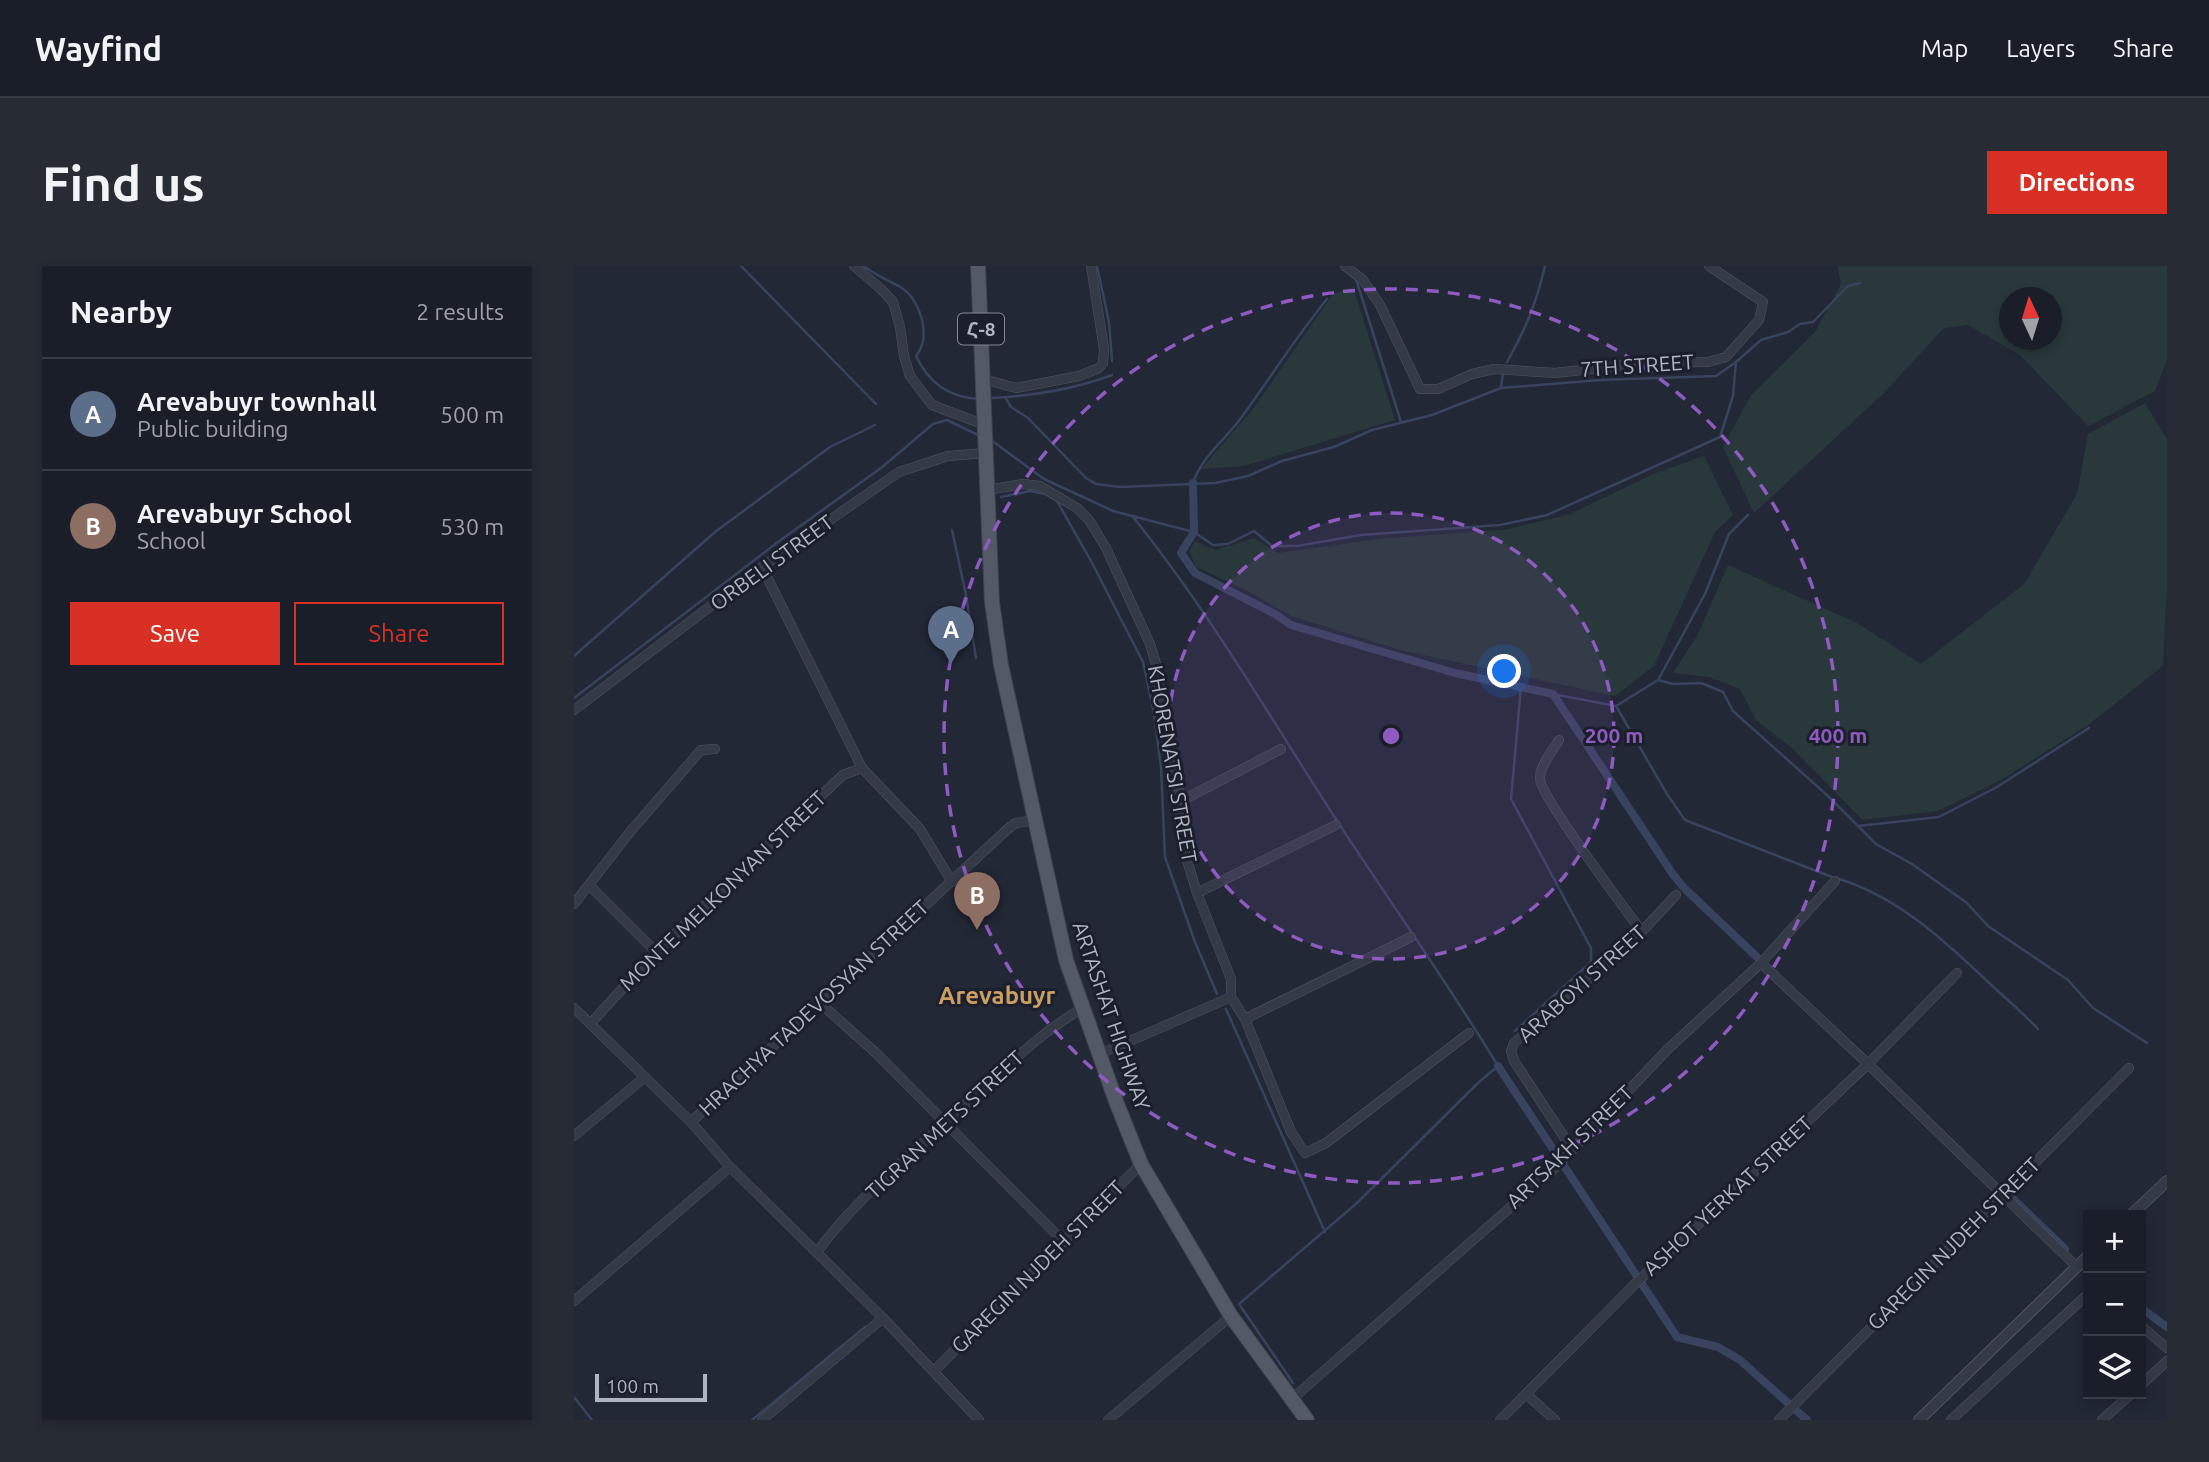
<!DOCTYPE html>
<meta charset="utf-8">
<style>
:root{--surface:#1a1e28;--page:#272b34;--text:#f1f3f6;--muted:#9fa2a8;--line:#383c45;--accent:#d93025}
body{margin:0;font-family:Ubuntu,"Noto Sans Armenian",sans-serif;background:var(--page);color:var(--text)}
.controls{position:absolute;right:21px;bottom:21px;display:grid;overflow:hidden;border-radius:0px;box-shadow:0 4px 10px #0003}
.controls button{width:63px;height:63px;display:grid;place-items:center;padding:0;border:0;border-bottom:2px solid var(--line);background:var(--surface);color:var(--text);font:35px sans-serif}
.compass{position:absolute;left:1425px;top:21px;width:63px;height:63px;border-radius:50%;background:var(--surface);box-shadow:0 4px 10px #0003;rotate:356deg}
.scale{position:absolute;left:21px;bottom:18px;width:112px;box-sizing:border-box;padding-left:7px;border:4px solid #b0b5c3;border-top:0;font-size:19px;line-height:24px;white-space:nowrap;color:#b0b5c3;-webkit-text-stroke:5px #1b1f2b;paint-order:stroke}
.you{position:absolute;left:931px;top:406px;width:24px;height:24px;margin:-18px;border:5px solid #fff;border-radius:50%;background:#1a73e8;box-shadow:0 0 0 10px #1a73e833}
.badge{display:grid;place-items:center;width:46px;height:46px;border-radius:50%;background:var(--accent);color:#fff;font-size:23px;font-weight:700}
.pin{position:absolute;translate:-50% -58px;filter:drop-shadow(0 2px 4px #0008)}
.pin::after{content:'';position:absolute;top:37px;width:24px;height:21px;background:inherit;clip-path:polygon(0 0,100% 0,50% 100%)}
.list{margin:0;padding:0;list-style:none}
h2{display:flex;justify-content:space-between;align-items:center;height:91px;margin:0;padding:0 28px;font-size:30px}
h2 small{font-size:23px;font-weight:400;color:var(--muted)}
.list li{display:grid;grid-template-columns:46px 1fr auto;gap:21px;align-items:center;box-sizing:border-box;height:112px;padding:0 28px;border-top:2px solid var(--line)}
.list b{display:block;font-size:26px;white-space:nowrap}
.list p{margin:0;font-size:23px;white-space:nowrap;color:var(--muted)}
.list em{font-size:23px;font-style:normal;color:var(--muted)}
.actions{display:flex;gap:14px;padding:21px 28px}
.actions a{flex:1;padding:16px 0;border:2px solid var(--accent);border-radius:0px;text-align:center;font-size:24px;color:var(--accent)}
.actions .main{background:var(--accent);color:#fff}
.icon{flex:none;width:38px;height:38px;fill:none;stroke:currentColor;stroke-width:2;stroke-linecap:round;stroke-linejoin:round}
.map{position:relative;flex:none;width:1593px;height:1154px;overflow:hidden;border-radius:0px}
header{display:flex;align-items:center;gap:42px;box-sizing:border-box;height:98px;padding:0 35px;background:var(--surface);border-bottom:2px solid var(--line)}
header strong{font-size:33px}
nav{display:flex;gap:38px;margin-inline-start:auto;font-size:24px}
.intro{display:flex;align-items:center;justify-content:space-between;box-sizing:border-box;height:168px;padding:0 42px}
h1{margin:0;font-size:49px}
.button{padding:18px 32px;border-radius:0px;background:var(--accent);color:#fff;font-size:24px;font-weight:700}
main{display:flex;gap:42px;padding:0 42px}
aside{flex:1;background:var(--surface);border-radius:0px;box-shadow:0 4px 10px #0003}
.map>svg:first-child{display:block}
.green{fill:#28383b;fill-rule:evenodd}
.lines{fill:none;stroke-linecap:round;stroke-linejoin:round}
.stream{stroke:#38435e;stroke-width:2.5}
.canal{stroke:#38435e;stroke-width:8}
.minor-casing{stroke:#505561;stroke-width:10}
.tertiary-casing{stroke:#505561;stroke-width:12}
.primary-casing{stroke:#3e4350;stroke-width:16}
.minor{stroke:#353a47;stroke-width:9}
.tertiary{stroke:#353a47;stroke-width:10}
.primary{stroke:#535967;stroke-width:14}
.ring{fill:none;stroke:#8e5cc0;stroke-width:3.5;stroke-dasharray:12 9}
.labels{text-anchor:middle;stroke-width:6;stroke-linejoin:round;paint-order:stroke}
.shield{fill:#1b1f2b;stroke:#838895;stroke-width:2}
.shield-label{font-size:19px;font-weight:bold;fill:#b0b5c3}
.street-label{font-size:21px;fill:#b0b5c3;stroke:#1b1f2b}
.quarter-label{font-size:24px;font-weight:bold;fill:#cb9e63;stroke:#1b1f2b}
.centre{fill:#8e5cc0;stroke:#1b1f2b;stroke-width:3.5}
.ring-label{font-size:21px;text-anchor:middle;font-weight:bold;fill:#8e5cc0;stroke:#1b1f2b;stroke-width:6;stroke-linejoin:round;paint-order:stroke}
</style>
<header>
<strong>Wayfind</strong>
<nav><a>Map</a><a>Layers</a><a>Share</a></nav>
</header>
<div class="intro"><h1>Find us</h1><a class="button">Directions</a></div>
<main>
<aside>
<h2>Nearby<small>2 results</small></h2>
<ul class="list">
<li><span class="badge" style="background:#5c6f8a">A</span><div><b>Arevabuyr townhall</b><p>Public building</p></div><em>500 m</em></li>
<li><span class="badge" style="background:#8d6e63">B</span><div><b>Arevabuyr School</b><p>School</p></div><em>530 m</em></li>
</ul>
<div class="actions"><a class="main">Save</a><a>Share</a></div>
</aside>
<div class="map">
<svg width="1593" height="1154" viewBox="0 0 1593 1154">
<rect width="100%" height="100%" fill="#222836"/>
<path class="green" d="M 1263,0 L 1593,0 L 1593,94 L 1581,125 L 1514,160 L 1446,89 L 1394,59 L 1370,62 L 1311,126 L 1180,247 L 1149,181 L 1177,129 L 1241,66 L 1267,18 ZM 1436,32 L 1478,32 L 1478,74 L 1436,74 Z
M 779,21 L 821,154 L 670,200 L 627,203 L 679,143 L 759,28 Z
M 1571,137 L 1593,173 L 1593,321 L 1589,400 L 1514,459 L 1427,514 L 1364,545 L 1288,554 L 1218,482 L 1182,454 L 1166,423 L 1136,411 L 1099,407 L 1124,368 L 1154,299 L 1283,357 L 1347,398 L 1450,318 L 1503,228 L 1514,168 Z
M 1130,190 L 1159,249 L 1141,266 L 1080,400 L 1041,430 L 826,384 L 717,350 L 676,326 L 622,301 L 615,285 L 621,275 L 642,284 L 680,272 L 704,287 L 812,272 L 930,264 L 996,248 L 1079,208 Z"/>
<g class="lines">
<path class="stream" d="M 167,0 L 302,138
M 290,0 C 302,10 315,14 328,22 C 343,32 352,57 349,75 C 348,80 345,86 342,90 C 355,118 376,132 406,133
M 523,0 L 535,56 L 538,95
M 782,13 L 827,156
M 933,96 C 952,62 962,38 971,0
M 927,121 L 929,107
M 431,131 L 437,141 L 454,152 L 512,212 L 522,218 L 546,221 L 641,217 L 674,210 L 708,195 L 760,181 L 798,164 L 858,149 L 927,122 L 1026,114 L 1142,110 L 1162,96 L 1187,74 L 1214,66 L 1226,58 L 1239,56 L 1274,20 L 1286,17
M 416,132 C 459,130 498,124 538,109
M 417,174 L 470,213 L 539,245 L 620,266 L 639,279 L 654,278 L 680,265 L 698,280 L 723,280 L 787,269 L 926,259 L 973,249 L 1146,171 L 1159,130 L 1162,96
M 619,217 C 628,190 651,174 667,152 C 696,112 722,71 753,33
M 427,231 L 456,225 L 471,228 L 483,235 L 517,295 L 569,396 L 580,447 L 587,501 L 591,591 L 621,676 L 643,728
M 559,251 C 634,344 694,448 758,547 C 813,632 872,714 924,800 L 905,816 L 783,937 L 665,1038 L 719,1117
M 378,264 L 392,329 L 402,392
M 0,390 L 141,266 L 256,181 L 301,159
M 1084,414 L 1131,328 L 1155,268 L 1174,249
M 979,428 L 1042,440 L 1093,528 L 1111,554 L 1258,611 C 1319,627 1369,673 1413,715 C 1430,731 1448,746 1464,763
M 0,432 L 204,276 L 307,202 L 359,158 L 373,154 L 404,169
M 1042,440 L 1084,414 L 1099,418 L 1127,417 L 1149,426 L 1159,445 L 1254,530 L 1302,578 L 1338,598 L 1393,637 L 1414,660 L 1494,714 L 1519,742 L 1573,777
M 1284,560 L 1365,551 L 1423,521 L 1515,462
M 652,743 L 751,966
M 941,765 L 1017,696 L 1017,682 L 937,533 L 947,421
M 0,1131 L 18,1154
M 178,1154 L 291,1061"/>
<path class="canal" d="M 619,217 L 620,266 L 607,287 L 621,307 L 701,348 L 717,359 L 881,407 L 979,428 L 1098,607 L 1110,622 L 1183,691
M 924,800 L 1103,1071 L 1144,1081 L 1166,1094 L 1233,1154
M 1438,932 L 1491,983
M 1567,1042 L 1593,1061"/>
<g class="minor-casing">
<path id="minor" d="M 280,0 L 307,23 L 319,36 L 326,61 L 330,90 L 336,110 L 358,139 L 411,159
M 771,0 L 789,14 L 806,39 L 846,123 L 864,123 L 898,108 L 920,103 L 981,107 L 1069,97 L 1134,96 L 1152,91 L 1185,54 L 1189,36 L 1135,0
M 409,113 L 442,122 L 505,110 L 525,102 L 529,97 L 530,83 L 517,0
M 413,224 L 449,218 L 466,220 L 503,242 L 515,254 L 532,282 L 576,378 L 582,398 L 589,450 L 607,535 L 606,562 L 609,581 L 623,627 L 657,713 L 657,731 L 671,753 L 717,866 L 731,887 L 752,877 L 895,767
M 188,301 L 288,502 L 346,563 L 378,616
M 0,444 L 188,301 L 325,206 L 374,190 L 413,187
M 985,474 C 979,484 965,501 966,513 C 967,531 1051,643 1068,666
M 607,535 L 707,483
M 16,620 L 82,686
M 623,627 L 762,559
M 0,638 L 56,566 L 127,484 L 141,483
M 1187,697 L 1294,798 L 1503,1001
M 246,737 L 302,787 L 490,976
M 0,742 L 117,856 L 156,901 L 309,1052 L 405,1154
M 671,753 L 837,671
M 16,758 L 82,686 L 269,509 L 288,502
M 526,788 L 657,731
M 117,856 L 436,561 L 442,557 L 461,554
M 0,870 L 71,811
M 998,883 L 940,795 L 937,785 L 940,777 L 1057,677 L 1102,629
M 243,986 C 281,934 334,891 382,847 C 423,811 461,769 509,742
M 0,1035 L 156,901
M 1567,1060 L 1593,1082
M 360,1105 L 567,898
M 1567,1119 L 1593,1095
M 952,1128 L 981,1154
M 718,1133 L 980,903 L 1094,783 L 1187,697 L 1261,615
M 188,1154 L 309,1052
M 534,1154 L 657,1050
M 926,1154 L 1060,1019 L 1294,798 L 1383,707
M 1205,1154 L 1555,802
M 1377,1154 L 1514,1028
M 1528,1154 L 1557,1128"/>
</g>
<g class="tertiary-casing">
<path id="tertiary" d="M 1557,949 L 1593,915
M 1345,1154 L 1514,990"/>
</g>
<g class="primary-casing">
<path id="primary" d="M 404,0 L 418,336 L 427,399 L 492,694 L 543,838 L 567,898 L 657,1050 L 733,1154"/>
</g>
<use href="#minor" class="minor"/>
<use href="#tertiary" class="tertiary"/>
<use href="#primary" class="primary"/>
</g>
<circle cx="817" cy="470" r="223" fill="#8e5cc0" fill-opacity=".12"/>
<g class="ring">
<circle cx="817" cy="470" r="223"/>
<circle cx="817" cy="470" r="447"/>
</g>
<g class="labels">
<rect class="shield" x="384" y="47.5" width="46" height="31" rx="5"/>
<g class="shield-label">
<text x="407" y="70">Հ-8</text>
</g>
<g class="street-label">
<text transform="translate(1063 100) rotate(-4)" y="7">7TH STREET</text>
<text transform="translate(198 297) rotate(-36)" y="7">ORBELI STREET</text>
<text transform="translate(598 498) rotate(80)" y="7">KHORENATSI STREET</text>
<text transform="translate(149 625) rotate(-44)" y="7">MONTE MELKONYAN STREET</text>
<text transform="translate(1008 718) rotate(-42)" y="7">ARABOYI STREET</text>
<text transform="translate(240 742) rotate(-43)" y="7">HRACHYA TADEVOSYAN STREET</text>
<text transform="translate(537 750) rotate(71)" y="7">ARTASHAT HIGHWAY</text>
<text transform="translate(371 859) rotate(-43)" y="7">TIGRAN METS STREET</text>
<text transform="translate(996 881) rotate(-44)" y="7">ARTSAKH STREET</text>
<text transform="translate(1154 930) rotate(-43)" y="7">ASHOT YERKAT STREET</text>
<text transform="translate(1380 978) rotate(-45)" y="7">GAREGIN NJDEH STREET</text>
<text transform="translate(464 1001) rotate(-45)" y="7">GAREGIN NJDEH STREET</text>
</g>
<g class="quarter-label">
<text x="423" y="738">Arevabuyr</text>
</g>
</g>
<circle cx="817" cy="470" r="10" class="centre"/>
<g class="ring-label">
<text x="1040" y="477">200 m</text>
<text x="1264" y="477">400 m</text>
</g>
</svg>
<div class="controls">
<button>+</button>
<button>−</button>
<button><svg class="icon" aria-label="layers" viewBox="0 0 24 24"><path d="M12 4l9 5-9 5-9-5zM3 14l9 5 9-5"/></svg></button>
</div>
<svg class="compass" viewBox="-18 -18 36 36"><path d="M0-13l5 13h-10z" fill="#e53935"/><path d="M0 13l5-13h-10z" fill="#9fa2a8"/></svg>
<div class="scale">100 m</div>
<div class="you"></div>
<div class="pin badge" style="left:377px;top:398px;background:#5c6f8a">A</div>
<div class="pin badge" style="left:403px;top:664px;background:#8d6e63">B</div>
</div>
</main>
